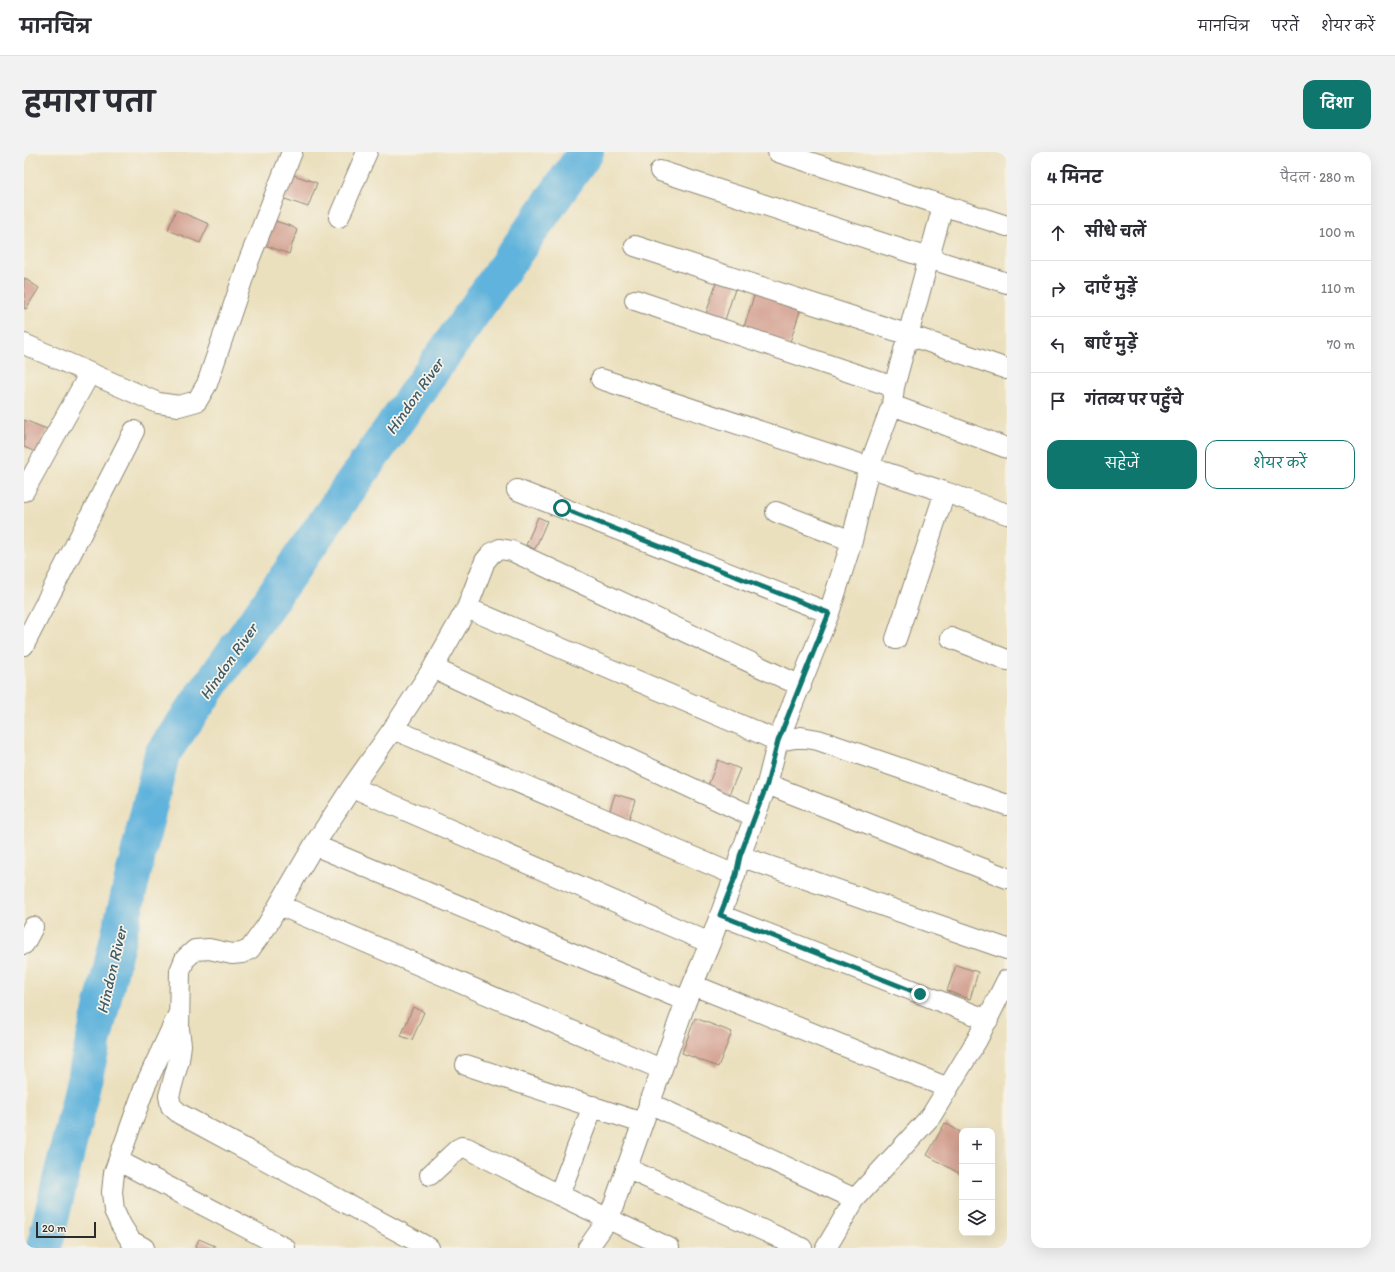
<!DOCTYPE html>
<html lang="hi">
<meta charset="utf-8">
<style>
:root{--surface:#fff;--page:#f2f2f3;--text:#2b2b33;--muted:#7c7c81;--line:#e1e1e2;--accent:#0f766e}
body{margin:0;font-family:Itim,"Playpen Sans Deva",sans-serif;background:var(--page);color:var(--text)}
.controls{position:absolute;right:12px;bottom:12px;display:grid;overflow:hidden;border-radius:8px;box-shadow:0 4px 16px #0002}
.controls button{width:36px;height:36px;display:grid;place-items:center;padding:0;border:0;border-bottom:1px solid var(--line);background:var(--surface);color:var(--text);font:20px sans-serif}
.scale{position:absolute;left:12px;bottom:10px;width:60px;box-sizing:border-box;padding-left:4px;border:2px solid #2b2b2b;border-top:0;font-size:11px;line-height:14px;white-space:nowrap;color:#2b2b2b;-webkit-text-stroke:3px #f7f3e8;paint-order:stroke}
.stop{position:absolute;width:12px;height:12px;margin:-9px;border:3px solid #0f766e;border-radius:50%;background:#fff}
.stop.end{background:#0f766e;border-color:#fff;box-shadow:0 1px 4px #0008}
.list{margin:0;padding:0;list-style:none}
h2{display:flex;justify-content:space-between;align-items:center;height:52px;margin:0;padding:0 16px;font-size:17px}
h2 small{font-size:13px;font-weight:400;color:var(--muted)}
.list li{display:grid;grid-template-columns:26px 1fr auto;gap:12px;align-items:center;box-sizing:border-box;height:56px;padding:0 16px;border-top:1px solid var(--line)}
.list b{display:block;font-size:15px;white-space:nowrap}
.list em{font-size:13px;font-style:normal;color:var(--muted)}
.actions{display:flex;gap:8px;padding:12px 16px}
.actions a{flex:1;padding:9px 0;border:1px solid var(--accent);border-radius:12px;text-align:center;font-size:14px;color:var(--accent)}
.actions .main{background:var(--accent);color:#fff}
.icon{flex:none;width:22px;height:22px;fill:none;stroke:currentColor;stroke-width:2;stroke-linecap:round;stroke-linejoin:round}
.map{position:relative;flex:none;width:983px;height:1096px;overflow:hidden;border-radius:12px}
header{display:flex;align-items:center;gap:24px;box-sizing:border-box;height:56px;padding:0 20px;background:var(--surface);border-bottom:1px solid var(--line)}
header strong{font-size:19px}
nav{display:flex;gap:22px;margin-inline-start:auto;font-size:14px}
.intro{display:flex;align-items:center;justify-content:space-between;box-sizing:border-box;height:96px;padding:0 24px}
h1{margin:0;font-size:28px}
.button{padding:10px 18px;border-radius:12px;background:var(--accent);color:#fff;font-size:14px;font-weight:700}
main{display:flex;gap:24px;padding:0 24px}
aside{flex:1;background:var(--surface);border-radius:12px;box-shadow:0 4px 16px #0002}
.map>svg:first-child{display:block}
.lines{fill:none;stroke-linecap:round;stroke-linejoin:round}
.river{stroke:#60b3dc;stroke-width:36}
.building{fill:#d29d8d}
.minor-casing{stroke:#8b8674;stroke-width:22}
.minor{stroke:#fff;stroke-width:20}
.route{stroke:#0f766e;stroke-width:5}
.labels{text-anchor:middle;stroke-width:3.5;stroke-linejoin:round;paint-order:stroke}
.water-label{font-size:16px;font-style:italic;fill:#3e5b69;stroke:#f7f3e8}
</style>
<header>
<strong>मानचित्र</strong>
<nav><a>मानचित्र</a><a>परतें</a><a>शेयर करें</a></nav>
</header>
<div class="intro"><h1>हमारा पता</h1><a class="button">दिशा</a></div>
<main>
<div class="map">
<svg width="983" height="1096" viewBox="0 0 983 1096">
<rect width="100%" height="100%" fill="#f7f3e8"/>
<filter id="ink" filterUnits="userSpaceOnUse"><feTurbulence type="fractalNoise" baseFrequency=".025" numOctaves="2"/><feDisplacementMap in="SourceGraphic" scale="8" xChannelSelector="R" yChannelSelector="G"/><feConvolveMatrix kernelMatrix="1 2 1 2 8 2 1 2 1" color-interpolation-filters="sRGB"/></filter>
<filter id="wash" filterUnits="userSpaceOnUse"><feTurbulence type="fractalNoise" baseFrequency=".012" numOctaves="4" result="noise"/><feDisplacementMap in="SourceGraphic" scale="16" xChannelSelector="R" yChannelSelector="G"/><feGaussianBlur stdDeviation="0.9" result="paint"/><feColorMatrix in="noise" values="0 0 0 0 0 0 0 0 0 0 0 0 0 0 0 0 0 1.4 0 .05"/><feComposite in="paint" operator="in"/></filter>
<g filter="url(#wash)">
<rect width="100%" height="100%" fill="#ebe0be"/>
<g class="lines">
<path class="river" d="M 20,1096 L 138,602 L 562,0"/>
</g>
<g id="blocks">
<path class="building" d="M 267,22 L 293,31 L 284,55 L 258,46 Z
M 152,58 L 185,72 L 176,91 L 144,78 Z
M 248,68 L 267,74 L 273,78 L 265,102 L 238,92 Z
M 694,125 L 713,131 L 700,171 L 681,165 Z
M 0,126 L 15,136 L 2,157 L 0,156 Z
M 732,138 L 778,153 L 765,193 L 719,178 Z
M 0,268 L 23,277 L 14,301 L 0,295 Z
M 514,365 L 523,369 L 511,397 L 502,393 Z
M 694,608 L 716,617 L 704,645 L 683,636 Z
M 591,642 L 611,648 L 605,667 L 585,661 Z
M 932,813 L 954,820 L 946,847 L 923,839 Z
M 389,855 L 400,860 L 388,888 L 377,884 Z
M 671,866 L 708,880 L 694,915 L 658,901 Z
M 921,971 L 938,981 L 938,1023 L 903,1003 Z
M 175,1087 L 191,1094 L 190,1096 L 171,1096 Z"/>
</g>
</g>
<g filter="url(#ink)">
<use href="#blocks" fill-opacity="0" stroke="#8b8674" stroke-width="1"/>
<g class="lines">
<g class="minor-casing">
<path id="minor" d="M 754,0 L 983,74
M 636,19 L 904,106 L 983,131
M 315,65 L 343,0
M 611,94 L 885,183 L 983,217
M 611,148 L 870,235
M 0,192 L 134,251 L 155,254 L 173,249 L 183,232 L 225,108 L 268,0
M 577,227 L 921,340 L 983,362
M 868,253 L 983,296
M 493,338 L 805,461
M 0,339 L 66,221
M 752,360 L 828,389
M 443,456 L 754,589 L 777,585 L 794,588 L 983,653
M 927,486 L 983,508
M 872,487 L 921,340
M 0,493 L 110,279
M 409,516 L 730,665
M 369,577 L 711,723
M 743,632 L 983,726
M 328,635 L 686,791
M 290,693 L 662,849
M 716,704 L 983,797
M 255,753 L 637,917
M 696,763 L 964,868
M 0,792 L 9,775
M 669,833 L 924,936
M 442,913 L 618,971
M 625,951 L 831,1047
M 95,1009 L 261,1096
M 602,1016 L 778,1096
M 406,1023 L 434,997 L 438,995 L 443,996 L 535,1043 L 645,1096
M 535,1043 L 569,954
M 120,1096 L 107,1089 L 97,1073 L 90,1058 L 88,1040 L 90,1021 L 121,934 L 154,863
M 405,1096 L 156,962 L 147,954 L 145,944 L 155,908 L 157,893 L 155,877 L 156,819 L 161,807 L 171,798 L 185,797 L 208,802 L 218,801 L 226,797 L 242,775 L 290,693 L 328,635 L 369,577 L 409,516 L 443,456 L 461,409 L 468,401 L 476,397 L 488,399 L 777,534
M 564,1096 L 585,1066 L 662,849 L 686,791 L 711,723 L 716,704 L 743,632 L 754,589 L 805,461 L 828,389 L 845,315 L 868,253 L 870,235 L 919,54
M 802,1096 L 831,1047 L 907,964 L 953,888 L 983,828"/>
</g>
<use href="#minor" class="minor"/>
</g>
</g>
<g class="lines" filter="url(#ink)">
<path class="route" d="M 538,356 L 805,461 L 754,589 L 743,632 L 716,704 L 712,723 L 696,763 L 896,842"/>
</g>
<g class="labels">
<g class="water-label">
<text transform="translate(390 244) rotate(-55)" y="6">Hindon River</text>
<text transform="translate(204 509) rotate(-55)" y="6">Hindon River</text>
<text transform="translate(87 818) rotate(-77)" y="6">Hindon River</text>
</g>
</g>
</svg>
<div class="controls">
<button>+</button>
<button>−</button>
<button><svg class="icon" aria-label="layers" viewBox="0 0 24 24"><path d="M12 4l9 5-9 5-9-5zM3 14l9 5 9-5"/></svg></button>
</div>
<div class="scale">20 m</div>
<div class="stop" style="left:538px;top:356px"></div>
<div class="stop end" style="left:896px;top:842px"></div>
</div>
<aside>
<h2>4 मिनट<small>पैदल · 280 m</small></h2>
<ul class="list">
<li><svg class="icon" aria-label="ahead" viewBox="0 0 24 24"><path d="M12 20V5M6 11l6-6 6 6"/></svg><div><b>सीधे चलें</b></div><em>100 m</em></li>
<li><svg class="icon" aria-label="right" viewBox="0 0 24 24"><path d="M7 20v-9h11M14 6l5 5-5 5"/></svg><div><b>दाएँ मुड़ें</b></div><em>110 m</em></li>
<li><svg class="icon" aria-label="left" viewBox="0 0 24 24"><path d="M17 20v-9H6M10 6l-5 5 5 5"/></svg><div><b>बाएँ मुड़ें</b></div><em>70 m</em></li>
<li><svg class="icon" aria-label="arrive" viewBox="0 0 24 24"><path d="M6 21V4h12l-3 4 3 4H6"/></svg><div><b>गंतव्य पर पहुँचे</b></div></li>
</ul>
<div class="actions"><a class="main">सहेजें</a><a>शेयर करें</a></div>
</aside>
</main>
